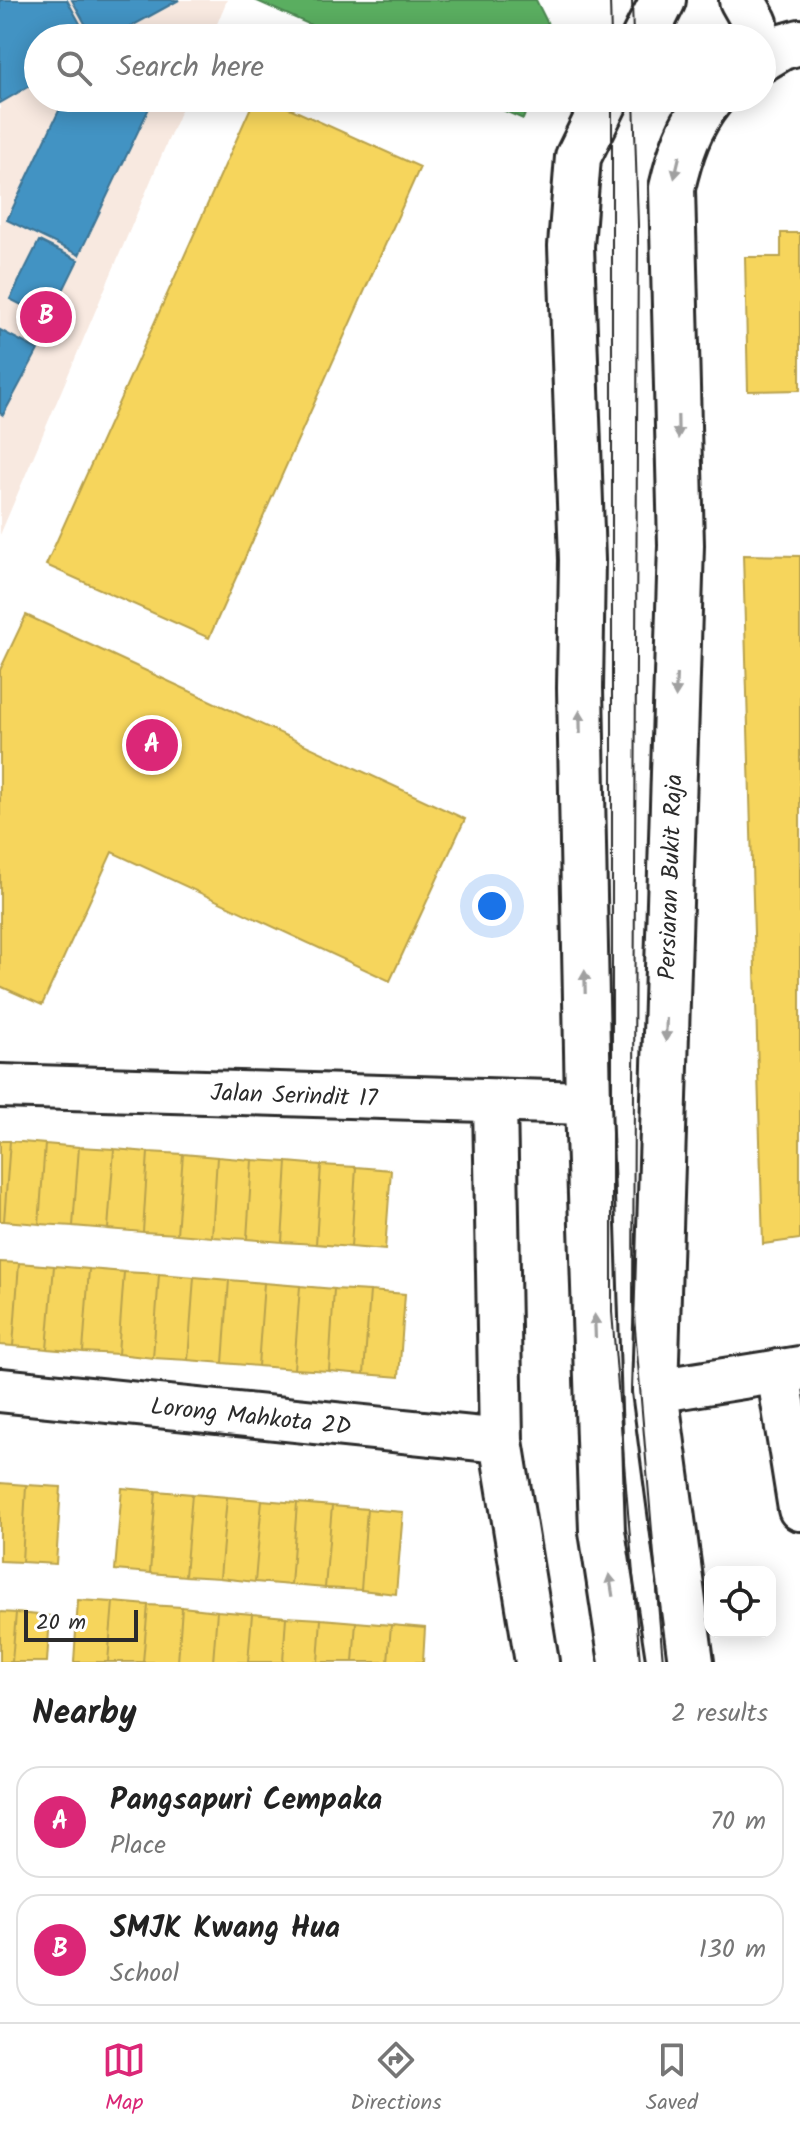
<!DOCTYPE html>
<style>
:root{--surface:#fff;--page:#f6f6f6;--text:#222;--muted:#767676;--line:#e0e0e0;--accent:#db2777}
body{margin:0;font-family:Kalam,sans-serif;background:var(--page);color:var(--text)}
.controls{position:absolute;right:24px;bottom:24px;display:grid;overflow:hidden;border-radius:16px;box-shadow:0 4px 20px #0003}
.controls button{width:72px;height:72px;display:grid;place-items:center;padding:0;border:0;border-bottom:2px solid var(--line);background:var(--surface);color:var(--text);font:40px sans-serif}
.scale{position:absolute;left:24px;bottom:20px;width:114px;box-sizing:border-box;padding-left:8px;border:4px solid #2b2b2b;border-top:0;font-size:22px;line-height:28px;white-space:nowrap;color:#2b2b2b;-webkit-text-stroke:6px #fff;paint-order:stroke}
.you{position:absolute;left:492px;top:906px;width:28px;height:28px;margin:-20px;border:6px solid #fff;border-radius:50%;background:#1a73e8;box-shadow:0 0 0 12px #1a73e833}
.badge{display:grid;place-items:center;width:52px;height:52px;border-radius:50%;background:var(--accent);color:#fff;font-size:26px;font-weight:700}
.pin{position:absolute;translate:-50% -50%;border:4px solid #fff;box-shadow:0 2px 8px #0006}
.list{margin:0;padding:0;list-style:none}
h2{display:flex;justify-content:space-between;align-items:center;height:104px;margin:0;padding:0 32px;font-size:34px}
h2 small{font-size:26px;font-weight:400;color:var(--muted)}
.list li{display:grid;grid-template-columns:52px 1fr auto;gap:24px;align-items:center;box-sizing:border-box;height:112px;margin:0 16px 16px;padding:0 16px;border:2px solid var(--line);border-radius:24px}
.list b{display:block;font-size:30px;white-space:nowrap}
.list p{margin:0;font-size:26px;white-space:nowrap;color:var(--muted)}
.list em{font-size:26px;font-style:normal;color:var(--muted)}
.icon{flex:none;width:44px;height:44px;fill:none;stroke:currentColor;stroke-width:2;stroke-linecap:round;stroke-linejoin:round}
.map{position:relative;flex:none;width:800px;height:1662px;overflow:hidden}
.search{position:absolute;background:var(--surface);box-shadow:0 4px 20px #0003;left:24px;right:24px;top:24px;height:88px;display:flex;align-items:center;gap:20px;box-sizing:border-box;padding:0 28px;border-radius:44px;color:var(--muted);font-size:30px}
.sheet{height:360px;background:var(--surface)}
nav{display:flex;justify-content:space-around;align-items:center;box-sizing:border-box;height:112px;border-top:2px solid var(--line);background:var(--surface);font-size:22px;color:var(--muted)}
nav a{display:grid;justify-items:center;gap:4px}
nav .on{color:var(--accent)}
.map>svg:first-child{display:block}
.built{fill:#f8e9e0}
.homes{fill:#f6d55c;stroke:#b9a24d;stroke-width:2}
.schools{fill:#4393c3;stroke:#3c7495;stroke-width:2}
.public{fill:#5aae61;stroke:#4c8751;stroke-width:2}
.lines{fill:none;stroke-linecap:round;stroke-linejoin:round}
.street-casing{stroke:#2b2b2b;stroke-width:48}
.secondary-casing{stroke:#2b2b2b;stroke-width:50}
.street{stroke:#fff;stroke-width:42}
.secondary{stroke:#fff;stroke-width:44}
.tram{stroke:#2b2b2b;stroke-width:2}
.oneway{fill:#a0a0a0}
.labels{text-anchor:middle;stroke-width:8;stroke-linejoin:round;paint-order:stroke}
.street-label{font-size:24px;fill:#2b2b2b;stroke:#fff}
</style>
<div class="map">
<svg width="800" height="1662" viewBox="0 0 800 1662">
<rect width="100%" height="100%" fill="#fff"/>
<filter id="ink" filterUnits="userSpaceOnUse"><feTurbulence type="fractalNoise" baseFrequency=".0125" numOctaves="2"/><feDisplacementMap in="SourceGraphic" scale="16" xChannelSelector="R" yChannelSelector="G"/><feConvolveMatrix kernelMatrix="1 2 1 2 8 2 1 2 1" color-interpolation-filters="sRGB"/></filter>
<g filter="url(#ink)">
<path class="built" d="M 0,0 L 227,0 L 211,38 L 38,38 L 38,98 L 186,98 L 0,535 Z"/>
<path class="homes" d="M 255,98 L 267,98 L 420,167 L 209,638 L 46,565 Z
M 781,233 L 800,233 L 800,390 L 748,391 L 745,257 L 781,257 Z
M 743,555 L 800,556 L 800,1239 L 763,1244 Z
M 26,615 L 465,819 L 390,981 L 112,852 L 42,1005 L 0,986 L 0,670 Z
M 0,1141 L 10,1141 L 4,1221 L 0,1221 Z
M 10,1141 L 45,1144 L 39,1224 L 4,1221 Z
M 45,1144 L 79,1147 L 73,1226 L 39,1224 Z
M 79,1147 L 114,1149 L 108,1229 L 73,1226 Z
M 114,1149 L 148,1152 L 143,1232 L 108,1229 Z
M 148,1152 L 183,1154 L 177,1234 L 143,1232 Z
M 183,1154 L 217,1157 L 212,1237 L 177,1234 Z
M 217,1157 L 252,1160 L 247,1239 L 212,1237 Z
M 252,1160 L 287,1162 L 282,1242 L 247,1239 Z
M 287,1162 L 321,1165 L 316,1244 L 282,1242 Z
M 321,1165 L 356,1167 L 351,1247 L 316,1244 Z
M 356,1167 L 391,1170 L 385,1250 L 351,1247 Z
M 0,1262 L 19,1263 L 13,1346 L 0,1345 Z
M 19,1263 L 54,1266 L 47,1349 L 13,1346 Z
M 54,1266 L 89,1269 L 83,1352 L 47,1349 Z
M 89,1269 L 124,1272 L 118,1354 L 83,1352 Z
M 124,1272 L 159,1274 L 153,1358 L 118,1354 Z
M 159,1274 L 194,1277 L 188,1360 L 153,1358 Z
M 194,1277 L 229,1280 L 223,1363 L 188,1360 Z
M 229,1280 L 264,1283 L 258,1366 L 223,1363 Z
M 264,1283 L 300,1286 L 294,1369 L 258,1366 Z
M 300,1286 L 334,1289 L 329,1371 L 294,1369 Z
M 334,1289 L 370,1291 L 364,1374 L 329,1371 Z
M 370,1291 L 405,1294 L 399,1377 L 364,1374 Z
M 0,1483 L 26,1485 L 22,1562 L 0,1561 Z
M 26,1485 L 61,1487 L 56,1564 L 22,1562 Z
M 122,1488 L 156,1491 L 150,1573 L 115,1570 Z
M 156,1491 L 192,1494 L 185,1576 L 150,1573 Z
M 192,1494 L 227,1497 L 220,1578 L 185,1576 Z
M 227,1497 L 262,1500 L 255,1582 L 220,1578 Z
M 262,1500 L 297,1503 L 291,1585 L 255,1582 Z
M 297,1503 L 332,1506 L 325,1588 L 291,1585 Z
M 332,1506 L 367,1509 L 361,1590 L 325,1588 Z
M 367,1509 L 403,1512 L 396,1594 L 361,1590 Z
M 78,1600 L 113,1602 L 108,1662 L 74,1662 Z
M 113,1602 L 148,1605 L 143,1662 L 108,1662 Z
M 148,1605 L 182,1607 L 178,1662 L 143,1662 Z
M 182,1607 L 217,1611 L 213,1662 L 178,1662 Z
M 217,1611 L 252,1614 L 248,1662 L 213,1662 Z
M 0,1612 L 16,1613 L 12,1662 L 0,1662 Z
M 16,1613 L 50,1616 L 47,1662 L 12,1662 Z
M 252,1614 L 286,1617 L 283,1662 L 248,1662 Z
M 286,1617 L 321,1619 L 318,1662 L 283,1662 Z
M 321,1619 L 356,1622 L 353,1662 L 318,1662 Z
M 356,1622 L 391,1625 L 388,1662 L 353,1662 Z
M 391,1625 L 425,1628 L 423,1662 L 388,1662 Z"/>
<path class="schools" d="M 0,0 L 67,0 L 88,38 L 38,38 L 38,81 L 0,103 Z
M 72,0 L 179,0 L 110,38 L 93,38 Z
M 65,98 L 145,98 L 152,102 L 79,255 L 7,220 Z
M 39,241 L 78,260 L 49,319 L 10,299 Z
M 0,330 L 38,350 L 3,415 L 0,413 Z"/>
<path class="public" d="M 255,0 L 536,0 L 555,38 L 340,38 Z
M 475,98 L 532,98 L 523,119 Z"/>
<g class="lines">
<g class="street-casing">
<path id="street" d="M 0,1086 L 588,1103
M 495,1102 L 501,1441 L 537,1662
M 778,1371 L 800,1509
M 0,1390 L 501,1441
M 655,1391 L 800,1368"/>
</g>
<g class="secondary-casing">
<path id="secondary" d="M 742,0 L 755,23 L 752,38
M 644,38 L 663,0
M 762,59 L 782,47 L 800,42
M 607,98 L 578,157 L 571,246 L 582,560 L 580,688 L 588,1103 L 602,1531 L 622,1662
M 691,1662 L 655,1391 L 681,545 L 672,188 C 680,154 689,125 711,98"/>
</g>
<use href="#street" class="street"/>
<use href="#secondary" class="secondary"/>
<path class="tram" d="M 610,0 L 611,38
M 632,0 L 633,38
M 612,98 L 612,1312 L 640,1662
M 634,98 L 638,225 L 633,1304 L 663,1662"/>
</g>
<defs><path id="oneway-solid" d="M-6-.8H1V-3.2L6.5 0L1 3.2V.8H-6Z" transform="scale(2)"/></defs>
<g class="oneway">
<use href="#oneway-solid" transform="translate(677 167) rotate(103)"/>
<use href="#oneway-solid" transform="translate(678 427) rotate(89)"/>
<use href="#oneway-solid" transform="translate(676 686) rotate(92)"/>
<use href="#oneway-solid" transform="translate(580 722) rotate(-91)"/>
<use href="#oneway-solid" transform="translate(585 982) rotate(-91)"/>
<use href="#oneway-solid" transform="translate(666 1030) rotate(92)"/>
<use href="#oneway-solid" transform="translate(595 1326) rotate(-92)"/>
<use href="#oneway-solid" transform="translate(611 1585) rotate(-99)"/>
</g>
</g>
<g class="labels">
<g class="street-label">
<text transform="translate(670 877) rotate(-88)" y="8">Persiaran Bukit Raja</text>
<text transform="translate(294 1095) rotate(2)" y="8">Jalan Serindit 17</text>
<text transform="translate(251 1416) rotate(6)" y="8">Lorong Mahkota 2D</text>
</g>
</g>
</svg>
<div class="controls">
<button><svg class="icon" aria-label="locate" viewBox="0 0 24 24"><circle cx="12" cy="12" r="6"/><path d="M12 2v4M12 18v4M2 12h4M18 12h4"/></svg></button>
</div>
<div class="scale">20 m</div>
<div class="you"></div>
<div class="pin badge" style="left:152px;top:745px">A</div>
<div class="pin badge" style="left:46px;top:317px">B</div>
<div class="search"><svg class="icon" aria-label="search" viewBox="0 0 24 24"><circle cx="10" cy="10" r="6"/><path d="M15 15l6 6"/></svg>Search here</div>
</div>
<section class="sheet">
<h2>Nearby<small>2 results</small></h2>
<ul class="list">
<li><span class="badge">A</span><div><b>Pangsapuri Cempaka</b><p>Place</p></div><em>70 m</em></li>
<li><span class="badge">B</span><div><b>SMJK Kwang Hua</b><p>School</p></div><em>130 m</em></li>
</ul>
</section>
<nav>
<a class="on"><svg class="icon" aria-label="map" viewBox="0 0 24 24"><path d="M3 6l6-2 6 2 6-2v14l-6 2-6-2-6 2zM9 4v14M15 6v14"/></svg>Map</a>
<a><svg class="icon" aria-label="directions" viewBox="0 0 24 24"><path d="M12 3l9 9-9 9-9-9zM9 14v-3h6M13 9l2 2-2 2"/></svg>Directions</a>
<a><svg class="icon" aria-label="saved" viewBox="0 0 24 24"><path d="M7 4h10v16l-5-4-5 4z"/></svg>Saved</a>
</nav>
